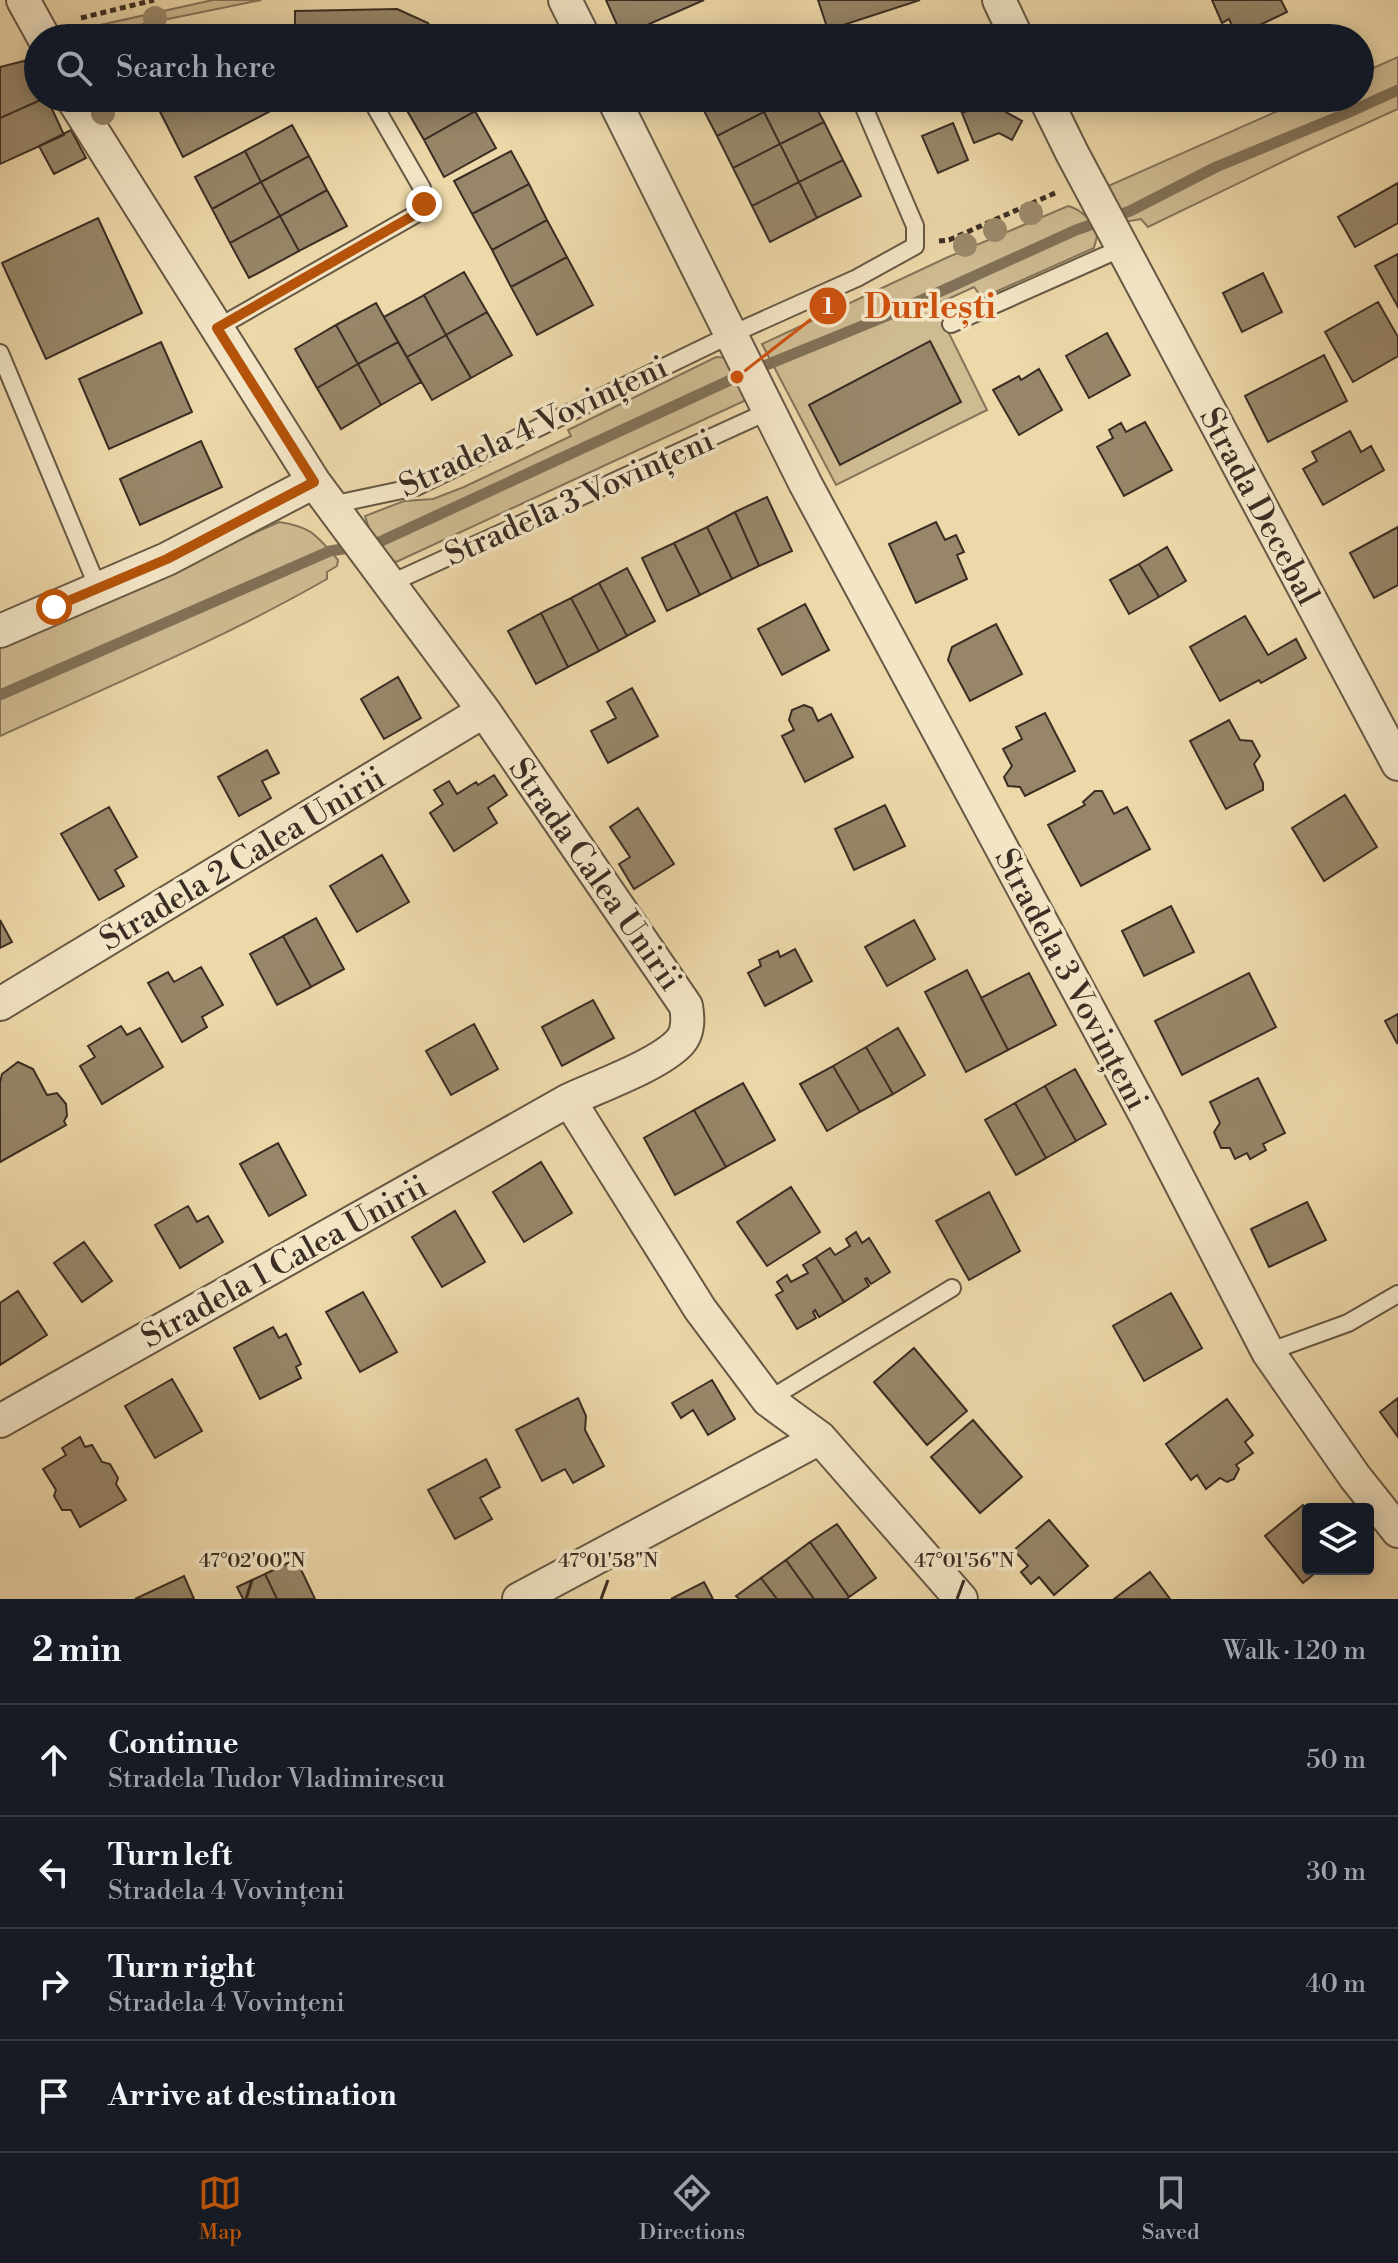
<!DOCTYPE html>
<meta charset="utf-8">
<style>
:root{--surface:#171b24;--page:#242831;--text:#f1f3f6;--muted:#9ea1a6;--line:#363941;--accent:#b45309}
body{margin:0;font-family:"Libre Bodoni",serif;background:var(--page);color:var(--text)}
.controls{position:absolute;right:24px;bottom:24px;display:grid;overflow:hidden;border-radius:8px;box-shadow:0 4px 20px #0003}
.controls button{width:72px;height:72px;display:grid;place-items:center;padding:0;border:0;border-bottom:2px solid var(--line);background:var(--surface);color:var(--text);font:40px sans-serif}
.stop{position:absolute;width:24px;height:24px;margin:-18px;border:6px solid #b45309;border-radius:50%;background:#fff}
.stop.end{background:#b45309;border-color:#fff;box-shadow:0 2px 8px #0008}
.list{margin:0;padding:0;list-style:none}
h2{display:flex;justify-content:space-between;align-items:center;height:104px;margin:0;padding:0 32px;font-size:34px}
h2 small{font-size:26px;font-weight:400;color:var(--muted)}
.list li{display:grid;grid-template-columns:52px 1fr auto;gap:24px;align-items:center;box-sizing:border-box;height:112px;padding:0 32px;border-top:2px solid var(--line)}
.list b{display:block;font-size:30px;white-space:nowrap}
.list p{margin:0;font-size:26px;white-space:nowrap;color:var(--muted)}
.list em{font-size:26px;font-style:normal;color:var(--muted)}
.icon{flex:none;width:44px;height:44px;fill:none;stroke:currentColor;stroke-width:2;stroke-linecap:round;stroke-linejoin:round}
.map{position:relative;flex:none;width:1398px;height:1599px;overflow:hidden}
.search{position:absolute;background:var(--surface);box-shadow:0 4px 20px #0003;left:24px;right:24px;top:24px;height:88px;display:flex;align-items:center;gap:20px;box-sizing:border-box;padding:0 28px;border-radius:44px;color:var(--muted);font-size:30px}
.sheet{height:552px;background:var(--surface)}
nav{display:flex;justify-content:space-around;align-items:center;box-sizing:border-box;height:112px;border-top:2px solid var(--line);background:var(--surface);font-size:22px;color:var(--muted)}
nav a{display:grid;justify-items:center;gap:4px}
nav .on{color:var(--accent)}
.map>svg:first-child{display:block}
.green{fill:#cfbb92;stroke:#84745a;stroke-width:2}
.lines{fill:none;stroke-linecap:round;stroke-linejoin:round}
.stream{stroke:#817158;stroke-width:11}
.building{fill:#978669;stroke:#3a2d23;stroke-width:2}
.lane-casing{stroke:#675844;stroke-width:20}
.street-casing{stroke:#675844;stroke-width:36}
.path{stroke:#3a2d23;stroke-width:5;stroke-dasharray:6 4;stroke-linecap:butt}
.lane{stroke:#f3e6c7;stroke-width:16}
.street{stroke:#f3e6c7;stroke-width:32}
.tree{fill:#9b896b}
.route{stroke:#b45309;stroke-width:10}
.ticks{fill:none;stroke:#3a2d23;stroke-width:3}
.labels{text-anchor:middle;stroke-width:7;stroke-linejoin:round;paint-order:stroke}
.street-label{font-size:32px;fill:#3a2d23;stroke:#f3e6c7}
.ticks-label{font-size:20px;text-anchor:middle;fill:#3a2d23;stroke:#f3e6c7;stroke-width:7;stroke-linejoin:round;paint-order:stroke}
.leader{fill:none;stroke:#ce520f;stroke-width:3}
.callout-dot{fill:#ce520f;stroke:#f3e6c7;stroke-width:3}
.mark-label{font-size:24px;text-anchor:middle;font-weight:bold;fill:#fff}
.callout-label{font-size:34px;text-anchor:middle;font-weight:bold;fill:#ce520f;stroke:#f3e6c7;stroke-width:7;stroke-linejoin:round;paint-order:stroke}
</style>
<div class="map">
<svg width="1398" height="1599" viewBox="0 0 1398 1599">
<rect width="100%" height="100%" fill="#edd8a9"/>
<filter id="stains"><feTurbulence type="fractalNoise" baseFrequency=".0025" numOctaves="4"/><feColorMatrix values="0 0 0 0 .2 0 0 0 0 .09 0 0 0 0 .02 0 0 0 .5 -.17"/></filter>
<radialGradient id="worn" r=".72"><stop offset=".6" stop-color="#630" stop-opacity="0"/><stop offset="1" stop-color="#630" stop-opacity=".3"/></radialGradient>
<path class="green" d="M 213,0 L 261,0 L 85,36 L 79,34 L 82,29 Z
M 1398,57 L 1398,109 L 1303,152 L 1148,227 L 1141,219 L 1124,222 L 1106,187 L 1307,98 L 1360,98 L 1360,74 Z
M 1068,206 C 1080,209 1094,221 1097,234 C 1097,239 1095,243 1094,248 L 982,298 L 974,287 L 935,305 L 987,410 L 836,485 L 762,344 L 946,258 Z
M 716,357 L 731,358 L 747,382 L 744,401 L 396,562 C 378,550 371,537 365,516 L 404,501 L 433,499 L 464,487 L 571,436 L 568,430 Z
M 279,522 C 312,527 316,535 338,560 L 337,566 L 327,572 L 327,579 C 222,639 110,686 0,736 L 0,647 Z"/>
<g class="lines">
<path class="stream" d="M 0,695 L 330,551 L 375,544 L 737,377 L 884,317 L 1076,230 L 1130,211 L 1216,167 L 1345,114 L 1398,90"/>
</g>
<path class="building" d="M 606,0 L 704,0 L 622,36 Z
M 818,0 L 920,0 L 828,30 Z
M 1212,0 L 1281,0 L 1287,12 L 1237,36 L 1229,19 L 1222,23 Z
M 397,9 L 428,23 L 437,38 L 295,38 L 295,11 Z
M 28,60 L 38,80 L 38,98 L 45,98 L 0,118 L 0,67 Z
M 45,98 L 47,98 L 64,135 L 0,164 L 0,118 Z
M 153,98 L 276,98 L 280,106 L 183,157 Z
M 400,98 L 420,98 L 405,107 Z
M 420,98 L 468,98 L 475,111 L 424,140 L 405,107 Z
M 706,98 L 757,98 L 764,112 L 717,136 L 699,101 Z
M 757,98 L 791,98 L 764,112 Z
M 791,98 L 811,98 L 824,122 L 780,144 L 764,112 Z
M 912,98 L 938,98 L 939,99 L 915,108 Z
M 956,98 L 998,98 L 962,113 Z
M 998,98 L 1001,98 L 1006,112 L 1022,121 L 1012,140 L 999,133 L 974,143 L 962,113 Z
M 475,111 L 496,148 L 444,177 L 424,140 Z
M 764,112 L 780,144 L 733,168 L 717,136 Z
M 824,122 L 843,160 L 799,182 L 780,144 Z
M 953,123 L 968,160 L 938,173 L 922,136 Z
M 292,125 L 309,156 L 261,182 L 245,151 Z
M 71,130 L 86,158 L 54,174 L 39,146 Z
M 780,144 L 799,182 L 752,206 L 733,168 Z
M 245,151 L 261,182 L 212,209 L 195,177 Z
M 511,151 L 529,184 L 472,214 L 454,181 Z
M 309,156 L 327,190 L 280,216 L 261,182 Z
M 843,160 L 861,196 L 817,218 L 799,182 Z
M 261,182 L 280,216 L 230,243 L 212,209 Z
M 799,182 L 817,218 L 770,242 L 752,206 Z
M 1398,183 L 1398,223 L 1355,247 L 1338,217 Z
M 529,184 L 547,220 L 492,250 L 472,214 Z
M 327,190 L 347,226 L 299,251 L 280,216 Z
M 280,216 L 299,251 L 249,278 L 230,243 Z
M 98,218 L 142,313 L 46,359 L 2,263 Z
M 547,220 L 567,257 L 511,287 L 492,250 Z
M 1398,254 L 1398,307 L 1375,266 Z
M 567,257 L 593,305 L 537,335 L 511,287 Z
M 464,272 L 487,312 L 446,335 L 424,295 Z
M 1263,273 L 1282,312 L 1242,332 L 1223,293 Z
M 424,295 L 446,335 L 407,357 L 384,317 Z
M 1378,302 L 1398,337 L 1398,356 L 1353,382 L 1325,332 Z
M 376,303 L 398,342 L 358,364 L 336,325 Z
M 487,312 L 512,355 L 471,378 L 446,335 Z
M 336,325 L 358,364 L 317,388 L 295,349 Z
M 1107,333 L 1130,375 L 1089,398 L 1066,356 Z
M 446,335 L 471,378 L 432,400 L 407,357 Z
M 930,341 L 961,402 L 840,465 L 809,405 Z
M 161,342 L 192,412 L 109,449 L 79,379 Z
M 398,342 L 421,382 L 381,405 L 358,364 Z
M 1324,355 L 1347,401 L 1268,442 L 1245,396 Z
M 358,364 L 381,405 L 341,429 L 317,388 Z
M 1039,369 L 1062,410 L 1019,435 L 993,390 L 1019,376 L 1021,380 Z
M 1145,422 L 1172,470 L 1124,496 L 1097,447 L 1113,438 L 1109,430 L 1121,423 L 1126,432 Z
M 1350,431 L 1361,452 L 1371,446 L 1384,470 L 1323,505 L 1303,469 L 1317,461 L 1312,452 Z
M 201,441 L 222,487 L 140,525 L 120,479 Z
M 767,497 L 792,551 L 759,566 L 735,512 Z
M 735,512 L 759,566 L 732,579 L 707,527 Z
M 936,522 L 945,540 L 956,535 L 964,552 L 957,555 L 967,579 L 916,603 L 889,544 Z
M 707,527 L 732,579 L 700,595 L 674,543 Z
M 1398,527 L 1398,585 L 1374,598 L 1350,553 Z
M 674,543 L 700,595 L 667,611 L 642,558 Z
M 1167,547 L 1186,581 L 1159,597 L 1139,564 Z
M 1139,564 L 1159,597 L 1129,614 L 1110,580 Z
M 627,568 L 655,621 L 627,636 L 599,583 Z
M 599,583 L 627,636 L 599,651 L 571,598 Z
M 571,598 L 599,651 L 568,667 L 541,613 Z
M 805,604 L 829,650 L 782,675 L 758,629 Z
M 541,613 L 568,667 L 536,684 L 508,631 Z
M 1245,616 L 1268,655 L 1296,639 L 1306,658 L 1261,683 L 1259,680 L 1220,701 L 1190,647 Z
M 996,624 L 1022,674 L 970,701 L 948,660 L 952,647 Z
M 398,677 L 421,718 L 384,739 L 361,699 Z
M 632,688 L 658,736 L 608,763 L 591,731 L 616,718 L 607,702 Z
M 804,705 L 812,708 L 818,721 L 831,714 L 853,757 L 805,782 L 782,736 L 794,730 L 789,720 L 792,710 Z
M 1045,713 L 1075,771 L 1025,796 L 1020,787 L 1008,786 L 1004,777 L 1012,766 L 1003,749 L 1022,739 L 1016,727 Z
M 1229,720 L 1240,740 L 1252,741 L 1260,756 L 1254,764 L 1263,783 L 1263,790 L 1226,809 L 1190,741 Z
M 267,750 L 279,773 L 262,781 L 271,798 L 239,816 L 218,777 Z
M 494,775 L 507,795 L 488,808 L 497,823 L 454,851 L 430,813 L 443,804 L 434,790 L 449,781 L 457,794 L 476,782 L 478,785 Z
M 1095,791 L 1102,791 L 1114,814 L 1127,807 L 1150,849 L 1081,886 L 1048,825 L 1085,805 L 1083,802 Z
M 1345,795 L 1377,847 L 1324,881 L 1292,828 Z
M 885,805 L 905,846 L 854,870 L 835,829 Z
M 109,807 L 137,857 L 115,870 L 124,886 L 99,900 L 61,834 Z
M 638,808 L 674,864 L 634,889 L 619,864 L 630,857 L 610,827 Z
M 382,855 L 409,902 L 357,932 L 330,886 Z
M 1171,906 L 1194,952 L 1144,976 L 1122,931 Z
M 316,918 L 344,969 L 311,987 L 283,936 Z
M 0,920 L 12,942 L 0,948 Z
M 914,920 L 935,959 L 887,986 L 865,947 Z
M 283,936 L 311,987 L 277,1005 L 250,954 Z
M 795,949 L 812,981 L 765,1006 L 748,973 L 761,966 L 759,960 L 778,951 L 780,957 Z
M 201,967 L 223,1005 L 202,1017 L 207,1027 L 182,1042 L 148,983 L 168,972 L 174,982 Z
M 967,970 L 1008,1050 L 966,1072 L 925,992 Z
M 1029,973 L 1056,1025 L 1008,1050 L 981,998 Z
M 1249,973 L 1276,1027 L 1182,1075 L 1155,1021 Z
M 593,1000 L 614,1038 L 562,1066 L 542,1027 Z
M 1398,1014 L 1398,1042 L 1397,1043 L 1385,1021 Z
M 474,1024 L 498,1069 L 451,1095 L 426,1051 Z
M 121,1026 L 127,1035 L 140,1028 L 163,1067 L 102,1104 L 80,1066 L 95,1057 L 88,1046 Z
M 898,1028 L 925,1075 L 893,1094 L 866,1047 Z
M 866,1047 L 893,1094 L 860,1112 L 833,1066 Z
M 18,1062 L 33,1069 L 47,1095 L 57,1093 L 66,1104 L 67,1116 L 64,1121 L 66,1125 L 0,1162 L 0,1083 L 2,1074 Z
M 833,1066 L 860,1112 L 827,1131 L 800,1084 Z
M 1075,1069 L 1106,1124 L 1076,1141 L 1045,1086 Z
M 1258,1078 L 1285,1133 L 1263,1144 L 1266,1150 L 1250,1159 L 1247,1153 L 1235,1159 L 1230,1148 L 1221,1148 L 1214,1132 L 1220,1123 L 1210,1102 Z
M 743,1083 L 775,1140 L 726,1167 L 694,1110 Z
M 1045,1086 L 1076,1141 L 1046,1158 L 1015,1103 Z
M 1015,1103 L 1046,1158 L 1016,1175 L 985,1120 Z
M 694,1110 L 726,1167 L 675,1195 L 644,1138 Z
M 278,1143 L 306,1195 L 269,1216 L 240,1164 Z
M 541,1162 L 572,1213 L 524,1242 L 493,1192 Z
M 791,1187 L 820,1232 L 767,1266 L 737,1222 Z
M 989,1192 L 1020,1251 L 969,1280 L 936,1221 Z
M 1307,1202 L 1326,1240 L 1269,1267 L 1251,1229 Z
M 188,1206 L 197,1222 L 208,1216 L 223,1242 L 180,1268 L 155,1225 Z
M 455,1211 L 485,1262 L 442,1287 L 412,1237 Z
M 856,1232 L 862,1243 L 869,1238 L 890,1272 L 871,1284 L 867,1278 L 865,1279 L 869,1286 L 844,1302 L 816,1257 L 830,1248 L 835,1255 L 850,1246 L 846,1239 Z
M 84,1242 L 112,1281 L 82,1302 L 54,1263 Z
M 816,1257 L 844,1302 L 819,1317 L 815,1310 L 813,1312 L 816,1318 L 797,1329 L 776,1295 L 783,1291 L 777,1282 L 787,1275 L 791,1282 L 808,1273 L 803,1265 Z
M 18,1291 L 47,1335 L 0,1365 L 0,1303 Z
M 363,1292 L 397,1352 L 360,1372 L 326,1312 Z
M 1171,1293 L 1202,1348 L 1144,1381 L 1113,1326 Z
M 273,1327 L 279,1338 L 286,1334 L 301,1364 L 296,1367 L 301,1378 L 260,1399 L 234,1348 Z
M 914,1348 L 967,1411 L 927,1445 L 874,1382 Z
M 172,1379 L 202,1431 L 155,1458 L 125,1406 Z
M 712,1380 L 735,1419 L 708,1435 L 693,1410 L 681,1418 L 672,1403 Z
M 578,1398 L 586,1416 L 585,1430 L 604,1466 L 573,1483 L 565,1469 L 542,1481 L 516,1430 Z
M 1398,1398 L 1398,1437 L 1380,1412 Z
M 1227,1399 L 1253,1435 L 1245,1442 L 1253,1453 L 1236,1465 L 1239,1469 L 1234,1479 L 1227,1482 L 1220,1478 L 1206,1489 L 1197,1475 L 1191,1480 L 1166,1444 Z
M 973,1420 L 1022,1477 L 980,1513 L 931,1457 Z
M 80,1437 L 85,1447 L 92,1445 L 102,1462 L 110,1464 L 118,1478 L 116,1484 L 126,1500 L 80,1527 L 71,1510 L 62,1510 L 54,1496 L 56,1490 L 43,1469 L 66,1455 L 62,1448 Z
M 486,1459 L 500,1487 L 480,1498 L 492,1519 L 455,1539 L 428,1490 Z
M 1303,1505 L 1308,1512 L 1308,1569 L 1320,1569 L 1303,1583 L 1265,1536 Z
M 1049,1520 L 1088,1566 L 1054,1595 L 1039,1577 L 1031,1584 L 1021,1572 L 1028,1566 L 1014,1550 Z
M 837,1524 L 876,1578 L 849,1597 L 810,1542 Z
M 810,1542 L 849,1597 L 847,1599 L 814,1599 L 786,1560 Z
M 296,1559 L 315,1599 L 277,1599 L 265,1574 Z
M 786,1560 L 814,1599 L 777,1599 L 761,1578 Z
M 1150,1572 L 1170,1599 L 1114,1599 Z
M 265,1574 L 277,1599 L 243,1599 L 237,1587 Z
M 184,1576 L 194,1599 L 135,1599 Z
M 761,1578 L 777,1599 L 739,1599 L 736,1596 Z
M 704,1582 L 713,1599 L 671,1599 Z"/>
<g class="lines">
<g class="lane-casing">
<path id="lane" d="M 951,324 L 1122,248
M 217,328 L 416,214 L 424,204 L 422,188 L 370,98
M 0,353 L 98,588
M 331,505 L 416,487 L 730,335 L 857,278 L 915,246 L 915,226 L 860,98
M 389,584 L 769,411
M 1268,1352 L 1348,1323 L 1398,1294
M 768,1400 L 952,1288"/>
</g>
<g class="street-casing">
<path id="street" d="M 23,0 L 44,38
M 565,0 L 584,38
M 999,0 L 1017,38
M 72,98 L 314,482 L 484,711 L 686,1006 C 688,1018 689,1032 680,1042 C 659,1065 599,1086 569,1100 L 700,1309 L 768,1400 L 820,1438 L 961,1599
M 613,98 L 805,483 L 1146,1116 L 1268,1352 L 1355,1477 L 1398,1531
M 1045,98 L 1072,153 L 1398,764
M 0,631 L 167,559 L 314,482
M 0,1004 L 484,711
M 0,1421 L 569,1100
M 519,1599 L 820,1438"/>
</g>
<path class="path" d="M 81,18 L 154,0
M 939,241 L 949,240 L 1055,193"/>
<use href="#lane" class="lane"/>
<use href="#street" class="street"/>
</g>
<g class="tree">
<circle cx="155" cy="18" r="12"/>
<circle cx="103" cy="113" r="12"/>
<circle cx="1031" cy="213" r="12"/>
<circle cx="995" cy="230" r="12"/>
<circle cx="965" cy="245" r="12"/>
</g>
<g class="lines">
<path class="route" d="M 54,607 L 167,559 L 314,482 L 217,328 L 416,214 L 424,204"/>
</g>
<path class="ticks" d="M 246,1599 L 252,1580M 601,1599 L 608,1580M 957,1599 L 964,1580"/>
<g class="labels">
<g class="street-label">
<text transform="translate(533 426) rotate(-25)" y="11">Stradela 4 Vovințeni</text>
<text transform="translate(579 497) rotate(-24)" y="11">Stradela 3 Vovințeni</text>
<text transform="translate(1260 506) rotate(62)" y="11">Strada Decebal</text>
<text transform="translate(242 858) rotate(-31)" y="11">Stradela 2 Calea Unirii</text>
<text transform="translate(596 874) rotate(55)" y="11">Strada Calea Unirii</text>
<text transform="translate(1072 979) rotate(62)" y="11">Stradela 3 Vovințeni</text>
<text transform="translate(284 1261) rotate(-29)" y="11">Stradela 1 Calea Unirii</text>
</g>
</g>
<g class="ticks-label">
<text x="252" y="1567">47°02'00"N</text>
<text x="608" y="1567">47°01'58"N</text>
<text x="964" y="1567">47°01'56"N</text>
</g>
<path class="leader" d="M737 377L828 306"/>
<g class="callout-dot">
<circle cx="737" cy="377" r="8"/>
<circle cx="828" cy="306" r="20"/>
</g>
<g class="mark-label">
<text x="828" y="314">1</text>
</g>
<g class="callout-label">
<text x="930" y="318">Durlești</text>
</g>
<rect width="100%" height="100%" filter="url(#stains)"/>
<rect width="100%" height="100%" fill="url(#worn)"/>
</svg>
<div class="controls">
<button><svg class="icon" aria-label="layers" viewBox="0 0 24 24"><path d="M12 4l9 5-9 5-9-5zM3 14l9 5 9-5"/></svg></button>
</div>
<div class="stop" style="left:54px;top:607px"></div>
<div class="stop end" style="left:424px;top:204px"></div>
<div class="search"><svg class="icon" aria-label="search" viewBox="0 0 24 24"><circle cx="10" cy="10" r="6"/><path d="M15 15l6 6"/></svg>Search here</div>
</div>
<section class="sheet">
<h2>2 min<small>Walk · 120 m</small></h2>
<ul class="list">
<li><svg class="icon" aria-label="ahead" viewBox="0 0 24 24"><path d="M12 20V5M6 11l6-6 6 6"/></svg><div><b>Continue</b><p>Stradela Tudor Vladimirescu</p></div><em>50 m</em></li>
<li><svg class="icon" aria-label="left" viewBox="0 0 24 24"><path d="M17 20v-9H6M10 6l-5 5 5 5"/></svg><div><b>Turn left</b><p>Stradela 4 Vovințeni</p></div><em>30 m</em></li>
<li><svg class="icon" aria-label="right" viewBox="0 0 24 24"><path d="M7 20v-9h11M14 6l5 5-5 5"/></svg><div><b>Turn right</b><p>Stradela 4 Vovințeni</p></div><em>40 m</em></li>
<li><svg class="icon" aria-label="arrive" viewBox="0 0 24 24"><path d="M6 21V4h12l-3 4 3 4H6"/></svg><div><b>Arrive at destination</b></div></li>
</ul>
</section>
<nav>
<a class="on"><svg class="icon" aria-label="map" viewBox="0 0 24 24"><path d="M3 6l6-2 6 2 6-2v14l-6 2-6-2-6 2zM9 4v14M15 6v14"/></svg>Map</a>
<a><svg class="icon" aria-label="directions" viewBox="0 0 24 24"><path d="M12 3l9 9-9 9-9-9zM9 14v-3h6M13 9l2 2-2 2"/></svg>Directions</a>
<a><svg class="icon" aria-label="saved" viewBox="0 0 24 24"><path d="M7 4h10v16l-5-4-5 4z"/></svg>Saved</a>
</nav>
